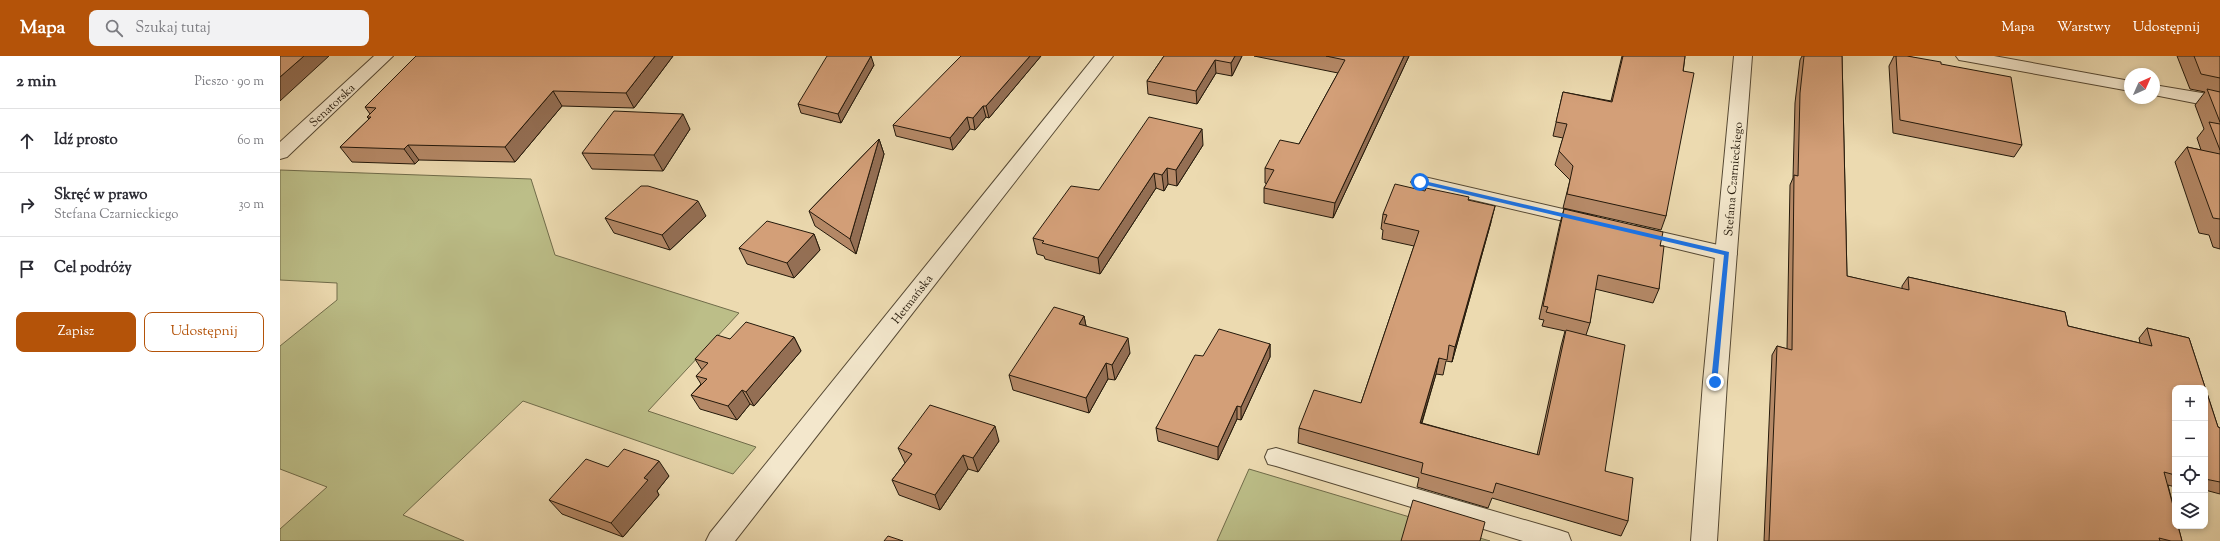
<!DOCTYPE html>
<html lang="pl">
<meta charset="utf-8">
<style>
:root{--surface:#fff;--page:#f2f2f3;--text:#2b2b33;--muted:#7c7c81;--line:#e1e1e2;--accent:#b45309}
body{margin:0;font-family:"Sorts Mill Goudy",serif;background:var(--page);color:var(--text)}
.controls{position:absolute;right:12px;bottom:12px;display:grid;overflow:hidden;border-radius:8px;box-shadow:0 2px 6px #0003}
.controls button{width:36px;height:36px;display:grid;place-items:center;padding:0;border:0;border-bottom:1px solid var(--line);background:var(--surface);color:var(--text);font:20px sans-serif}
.compass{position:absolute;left:1844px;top:12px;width:36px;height:36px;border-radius:50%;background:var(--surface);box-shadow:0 2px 6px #0003;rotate:45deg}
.stop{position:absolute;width:12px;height:12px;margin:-9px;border:3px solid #1a73e8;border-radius:50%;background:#fff}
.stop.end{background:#1a73e8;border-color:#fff;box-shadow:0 1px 4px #0008}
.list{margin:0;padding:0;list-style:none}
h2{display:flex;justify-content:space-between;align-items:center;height:52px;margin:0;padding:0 16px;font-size:17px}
h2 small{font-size:13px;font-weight:400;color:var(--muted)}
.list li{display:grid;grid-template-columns:26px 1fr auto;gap:12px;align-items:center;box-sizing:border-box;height:64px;padding:0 16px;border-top:1px solid var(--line)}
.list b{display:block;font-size:15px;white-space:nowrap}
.list p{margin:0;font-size:13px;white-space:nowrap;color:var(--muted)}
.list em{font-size:13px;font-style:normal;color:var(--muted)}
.actions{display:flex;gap:8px;padding:12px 16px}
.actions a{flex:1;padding:9px 0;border:1px solid var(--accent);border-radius:8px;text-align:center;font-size:14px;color:var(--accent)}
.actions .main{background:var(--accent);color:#fff}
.icon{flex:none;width:22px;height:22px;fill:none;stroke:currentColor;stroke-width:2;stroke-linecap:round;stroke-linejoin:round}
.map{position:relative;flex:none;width:1940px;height:485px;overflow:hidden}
header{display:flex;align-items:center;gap:24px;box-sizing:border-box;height:56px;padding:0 20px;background:var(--accent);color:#fff}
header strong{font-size:19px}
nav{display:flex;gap:22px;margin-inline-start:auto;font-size:14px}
.search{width:280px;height:36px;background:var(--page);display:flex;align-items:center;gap:10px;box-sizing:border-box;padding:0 14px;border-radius:8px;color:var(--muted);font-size:15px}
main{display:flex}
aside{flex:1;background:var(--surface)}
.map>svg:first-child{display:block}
.green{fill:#bcbe88;stroke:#706c4a}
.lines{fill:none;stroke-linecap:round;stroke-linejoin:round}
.lane-casing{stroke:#564934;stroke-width:2}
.street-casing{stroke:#564934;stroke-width:2}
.lane{fill:#f3e7cc;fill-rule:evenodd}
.street{fill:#f3e7cc;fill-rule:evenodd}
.wall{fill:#b58967;stroke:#24190b}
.shaded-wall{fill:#946f54;stroke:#24190b}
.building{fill:#d39f78;stroke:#24190b}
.route{fill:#1a73e8}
.labels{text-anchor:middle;stroke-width:4;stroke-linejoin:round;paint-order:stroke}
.street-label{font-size:12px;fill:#24190b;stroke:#f3e7cc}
</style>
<header>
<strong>Mapa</strong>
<div class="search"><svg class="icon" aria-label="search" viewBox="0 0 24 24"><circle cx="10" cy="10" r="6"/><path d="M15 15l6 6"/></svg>Szukaj tutaj</div>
<nav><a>Mapa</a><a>Warstwy</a><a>Udostępnij</a></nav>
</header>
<main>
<aside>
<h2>2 min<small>Pieszo · 90 m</small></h2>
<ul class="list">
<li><svg class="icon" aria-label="ahead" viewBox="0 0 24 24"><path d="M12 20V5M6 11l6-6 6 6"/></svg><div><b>Idź prosto</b></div><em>60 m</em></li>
<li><svg class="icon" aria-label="right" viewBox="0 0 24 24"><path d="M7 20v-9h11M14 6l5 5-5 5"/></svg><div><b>Skręć w prawo</b><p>Stefana Czarnieckiego</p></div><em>30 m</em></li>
<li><svg class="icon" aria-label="arrive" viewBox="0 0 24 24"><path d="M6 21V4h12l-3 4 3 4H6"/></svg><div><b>Cel podróży</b></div></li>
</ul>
<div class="actions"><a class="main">Zapisz</a><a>Udostępnij</a></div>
</aside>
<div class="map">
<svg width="1940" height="485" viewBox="0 0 1940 485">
<rect width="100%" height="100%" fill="#ecdab0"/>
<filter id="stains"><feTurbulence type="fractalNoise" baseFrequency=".005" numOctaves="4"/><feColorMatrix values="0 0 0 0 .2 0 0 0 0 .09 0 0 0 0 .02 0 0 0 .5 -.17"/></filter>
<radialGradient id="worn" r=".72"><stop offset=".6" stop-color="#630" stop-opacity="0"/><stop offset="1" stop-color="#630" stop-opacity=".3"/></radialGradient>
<path class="green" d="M 0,114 L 251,123 L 275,199 L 459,257 L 368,355 L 476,391 L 453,418 L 243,345 L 123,459 L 184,485 L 0,485 L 0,473 L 47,431 L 0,413 L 0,290 L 57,244 L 57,227 L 0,224 Z
M 969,413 L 1210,485 L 937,485 Z"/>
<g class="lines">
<g class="lane-casing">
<path id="lane" d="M 1140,120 L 1309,159 L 1316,161 L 1318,165 L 1316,169 L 1309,171 L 1134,130 L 1131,126 L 1134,122 Z
M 1355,170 L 1447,191 L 1454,193 L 1457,198 L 1454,203 L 1447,205 L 1348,181 L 1346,176 L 1348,171 Z
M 996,392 L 1279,474 L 1288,477 L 1291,485 L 1243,485 L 996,410 L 988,408 L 985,401 L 988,394 Z"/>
</g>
<g class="street-casing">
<path id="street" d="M 94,0 L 113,0 L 7,101 L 0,103 L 0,86 Z
M 815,0 L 833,0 L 455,485 L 426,485 L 430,477 Z
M 1454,0 L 1472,0 L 1447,326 L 1437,485 L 1411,485 L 1423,326 Z
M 1676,0 L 1714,0 L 1850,25 L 1850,35 L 1685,5 L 1679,4 Z
M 1874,29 L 1940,40 L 1940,52 L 1874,39 Z"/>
</g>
<use href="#lane" class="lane"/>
<use href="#street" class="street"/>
</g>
<path class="wall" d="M 136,0 L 393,0 L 354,52 L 282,50 L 235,106 L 139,104 L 135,108 L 72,106 L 60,91 L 89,63 L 87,61 L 90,58 L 85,51 Z
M 761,0 L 709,62 L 706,61 L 695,74 L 690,73 L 673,94 L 616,80 L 613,69 Z
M 884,0 L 962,0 L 952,20 L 936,17 L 917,48 L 868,38 L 867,25 Z
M 974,0 L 1129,0 L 1053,162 L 984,147 L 984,132 L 987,128 L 985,127 L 985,112 L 1019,88 L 1058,17 Z
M 1342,0 L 1405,0 L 1386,160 L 1381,174 L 1283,152 L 1290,124 L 1275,109 L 1283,82 L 1273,80 L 1283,36 L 1331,45 Z
M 1522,0 L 1562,0 L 1567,220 L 1622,233 L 1622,230 L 1628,221 L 1785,256 L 1788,270 L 1860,287 L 1859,282 L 1867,272 L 1909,282 L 1938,371 L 1940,372 L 1940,438 L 1925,434 L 1925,332 L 1895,332 L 1895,431 L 1888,429 L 1895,457 L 1895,470 L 1898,470 L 1902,485 L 1484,485 L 1492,299 L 1497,290 L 1507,293 L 1510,129 L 1513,122 L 1515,47 L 1520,4 Z
M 1614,0 L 1627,0 L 1661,8 L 1742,89 L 1734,101 L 1613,77 L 1609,10 Z
M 1897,0 L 1940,0 L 1940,193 L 1933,191 L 1929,179 L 1919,177 L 1895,106 L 1907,91 L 1921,94 L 1917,82 L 1924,73 L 1915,49 L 1925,36 L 1910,33 Z
M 594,9 L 561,67 L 521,57 L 518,48 Z
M 410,73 L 383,115 L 312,113 L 302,97 Z
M 599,83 L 604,98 L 576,198 L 535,170 L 529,155 Z
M 923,89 L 897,130 L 888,128 L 884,135 L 876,132 L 820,218 L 765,203 L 764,200 L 757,198 L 753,182 L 819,134 Z
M 1188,144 L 1211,166 L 1172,306 L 1166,305 L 1163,319 L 1156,318 L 1142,367 L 1257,399 L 1281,290 L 1285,275 L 1262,270 L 1264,264 L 1259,263 L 1280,167 L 1284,153 L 1380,190 L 1379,233 L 1373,247 L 1315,233 L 1310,267 L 1306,279 L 1325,415 L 1348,465 L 1341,480 L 1212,442 L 1208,452 L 1137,431 L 1139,422 L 1018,387 L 1019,372 L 1081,347 L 1134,190 L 1102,183 L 1103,174 L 1101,173 L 1103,158 Z
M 426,160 L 390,194 L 334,177 L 325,162 Z
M 534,178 L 540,194 L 514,222 L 467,208 L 459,192 Z
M 804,260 L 806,270 L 850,297 L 835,324 L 828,323 L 809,357 L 733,334 L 729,319 Z
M 514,281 L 521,295 L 474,350 L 470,348 L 457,364 L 420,353 L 411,339 L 421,328 L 416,320 L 422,314 L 415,303 L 450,283 Z
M 990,288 L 990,301 L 961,364 L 957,363 L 938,404 L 878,385 L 876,372 L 923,300 Z
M 719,385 L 698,416 L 688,413 L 660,454 L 619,439 L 612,424 L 625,407 L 618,392 Z
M 328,411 L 389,420 L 377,435 L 379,439 L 343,481 L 282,458 L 269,444 Z"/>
<path class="shaded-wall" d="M 24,0 L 49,0 L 0,45 L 0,21 Z
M 375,0 L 393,0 L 354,52 L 346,37 Z
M 591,0 L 594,9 L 561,67 L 558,58 Z
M 750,0 L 761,0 L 709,62 L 706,50 Z
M 955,0 L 962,0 L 952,20 L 951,7 Z
M 1124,0 L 1129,0 L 1053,162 L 1055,147 Z
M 935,4 L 936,17 L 917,48 L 916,35 Z
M 273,35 L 282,50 L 235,106 L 225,91 Z
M 703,50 L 706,61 L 695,74 L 693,62 Z
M 403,58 L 410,73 L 383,115 L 374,99 Z
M 687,61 L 690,73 L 673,94 L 670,82 Z
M 922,73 L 923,89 L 897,130 L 896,114 Z
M 599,83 L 604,98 L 576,198 L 570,183 Z
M 128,89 L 139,104 L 135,108 L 124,93 Z
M 887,112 L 888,128 L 884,135 L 882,119 Z
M 874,117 L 876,132 L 820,218 L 818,202 Z
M 418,145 L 426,160 L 390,194 L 382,179 Z
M 1215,150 L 1211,166 L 1172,306 L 1175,291 Z
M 534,178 L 540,194 L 514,222 L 507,207 Z
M 804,260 L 807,275 L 799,268 Z
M 514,281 L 521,295 L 474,350 L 466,336 Z
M 848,282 L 850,297 L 835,324 L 832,309 Z
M 990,288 L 990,301 L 961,364 L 961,351 Z
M 1159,302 L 1156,318 L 1137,382 L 1140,367 Z
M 826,307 L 828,323 L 809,357 L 806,342 Z
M 462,334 L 470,348 L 457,364 L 448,350 Z
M 957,350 L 957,363 L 938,404 L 938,391 Z
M 715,370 L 719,385 L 698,416 L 693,402 Z
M 683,399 L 688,413 L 660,454 L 655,439 Z
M 379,405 L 389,420 L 377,435 L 379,439 L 343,481 L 331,467 L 364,422 Z"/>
<path class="building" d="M 0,0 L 24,0 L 0,21 Z
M 136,0 L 375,0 L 346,37 L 273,35 L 225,91 L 128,89 L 124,93 L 60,91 L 91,61 L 87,61 L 96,52 L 85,51 Z
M 547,0 L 591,0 L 558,58 L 518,48 Z
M 681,0 L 750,0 L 706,50 L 703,50 L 693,62 L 687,61 L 670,82 L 613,69 Z
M 884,0 L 955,0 L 951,7 L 935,4 L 916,35 L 867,25 Z
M 1046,0 L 1124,0 L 1055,147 L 984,132 L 994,114 L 985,112 L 1000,84 L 1019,88 L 1065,4 Z
M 1343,0 L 1405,0 L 1403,15 L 1414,17 L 1386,160 L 1287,138 L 1293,110 L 1279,95 L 1287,68 L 1276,66 L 1283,36 L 1332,46 Z
M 1524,0 L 1562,0 L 1567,220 L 1629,234 L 1628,221 L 1785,256 L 1788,270 L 1872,290 L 1867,272 L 1909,282 L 1938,371 L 1940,372 L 1940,426 L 1925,423 L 1925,332 L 1895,332 L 1895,419 L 1884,416 L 1895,457 L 1895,470 L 1898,470 L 1902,485 L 1891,485 L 1879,482 L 1880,485 L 1489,485 L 1497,290 L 1512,294 L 1514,119 L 1518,120 L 1520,37 Z
M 1616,0 L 1627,0 L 1661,6 L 1661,8 L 1731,21 L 1742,89 L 1620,64 Z
M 1914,0 L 1940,0 L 1940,22 L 1921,18 Z
M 1927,33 L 1940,36 L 1940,66 Z
M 334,55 L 403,58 L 374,99 L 302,97 Z
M 869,61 L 922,73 L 896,114 L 887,112 L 882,119 L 874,117 L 818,202 L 762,187 L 764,185 L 753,182 L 791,130 L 819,134 Z
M 1929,66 L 1940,68 L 1940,94 Z
M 599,83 L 570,183 L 529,155 Z
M 1907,91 L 1940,98 L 1940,163 L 1933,162 Z
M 1115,128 L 1145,135 L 1146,132 L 1189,141 L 1188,144 L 1215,150 L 1175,291 L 1169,289 L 1167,304 L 1159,302 L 1140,367 L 1259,399 L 1286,274 L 1345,289 L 1325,415 L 1353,422 L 1348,465 L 1216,427 L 1213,437 L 1141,417 L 1143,407 L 1019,372 L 1034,334 L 1081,347 L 1139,175 L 1104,167 L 1107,159 L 1103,158 Z
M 361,130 L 368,130 L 418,145 L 382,179 L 325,162 Z
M 1284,153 L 1383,176 L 1380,190 L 1384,190 L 1379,233 L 1318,219 L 1310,267 L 1266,256 L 1268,251 L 1263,250 Z
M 487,165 L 534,178 L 507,207 L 459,192 Z
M 774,251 L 804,260 L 799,268 L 848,282 L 832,309 L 826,307 L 806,342 L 729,319 Z
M 466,266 L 514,281 L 466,336 L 462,334 L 448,350 L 411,339 L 427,323 L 416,320 L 428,307 L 415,303 L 437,279 L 450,283 Z
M 939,273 L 990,288 L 961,351 L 957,350 L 938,391 L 876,372 L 915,299 L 923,300 Z
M 650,349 L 715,370 L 693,402 L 683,399 L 655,439 L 612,424 L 632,398 L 618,392 Z
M 344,393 L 379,405 L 364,422 L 368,424 L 331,467 L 269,444 L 306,403 L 328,411 Z
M 1133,444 L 1205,466 L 1200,485 L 1121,485 Z
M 608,480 L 623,485 L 604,485 Z"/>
<path class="route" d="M 1140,124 L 1449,196 L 1437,328 L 1431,326 L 1444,199 L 1138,127 Z"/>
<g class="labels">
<g class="street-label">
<text transform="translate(52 49) rotate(-43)" y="4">Senatorska</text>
<text transform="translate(1453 123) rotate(-85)" y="4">Stefana Czarnieckiego</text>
<text transform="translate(632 243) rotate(-52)" y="4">Hetmańska</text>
</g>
</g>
<rect width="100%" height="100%" filter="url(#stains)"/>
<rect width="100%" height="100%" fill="url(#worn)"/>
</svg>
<div class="controls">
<button>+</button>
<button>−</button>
<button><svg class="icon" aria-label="locate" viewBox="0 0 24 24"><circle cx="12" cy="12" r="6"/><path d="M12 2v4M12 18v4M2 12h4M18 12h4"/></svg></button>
<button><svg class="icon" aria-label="layers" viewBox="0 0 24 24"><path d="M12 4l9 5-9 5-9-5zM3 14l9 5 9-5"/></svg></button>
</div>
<svg class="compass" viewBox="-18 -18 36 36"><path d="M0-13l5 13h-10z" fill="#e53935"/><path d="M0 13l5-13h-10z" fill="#7c7c81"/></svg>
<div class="stop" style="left:1140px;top:126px"></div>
<div class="stop end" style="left:1435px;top:326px"></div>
</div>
</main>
